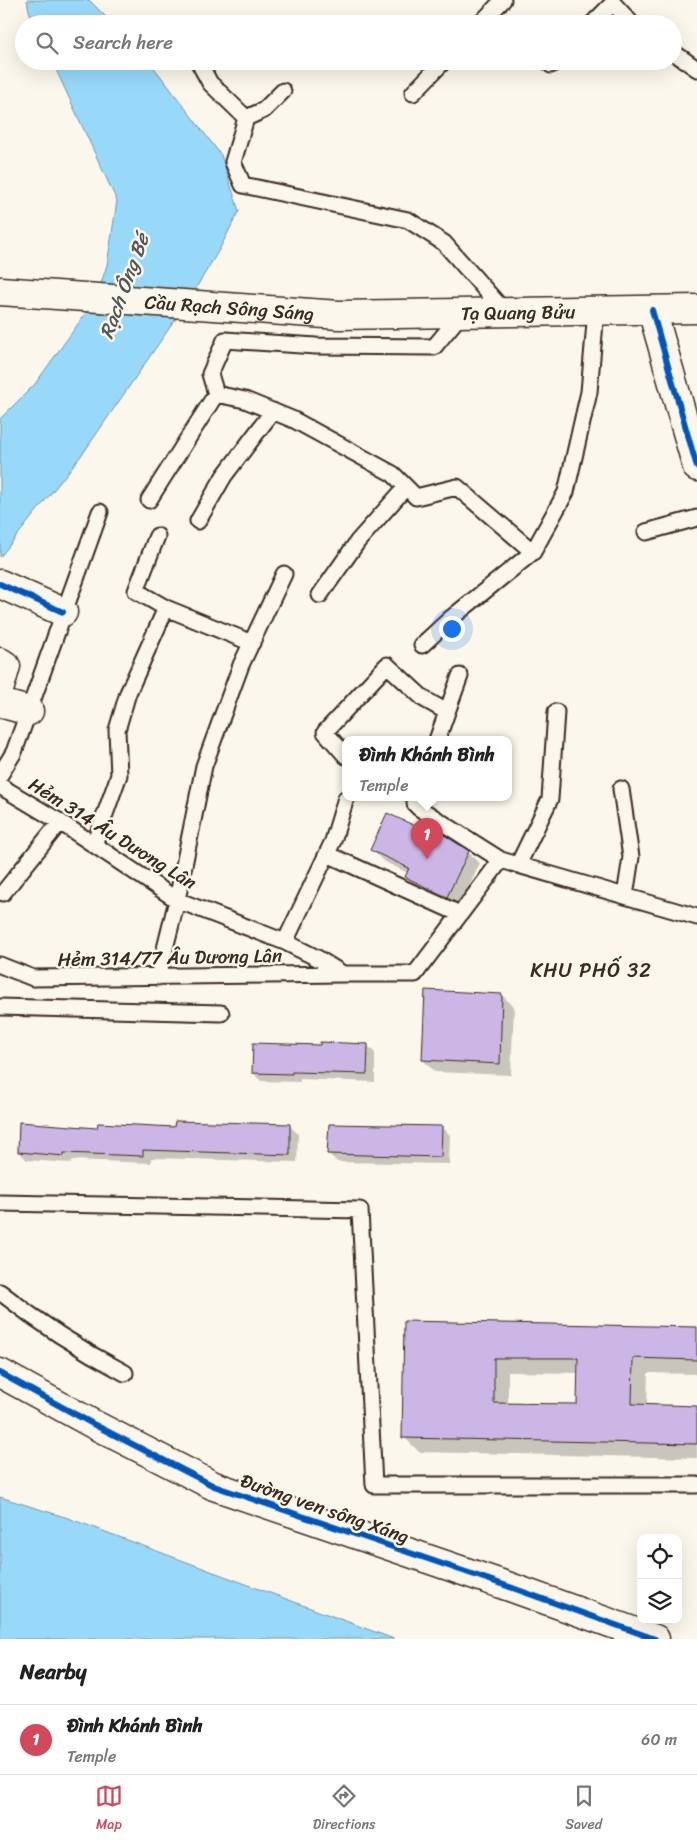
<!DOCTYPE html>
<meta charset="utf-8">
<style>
:root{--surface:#fff;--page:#f6f6f6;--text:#222;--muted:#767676;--line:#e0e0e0;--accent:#d1495b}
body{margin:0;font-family:Sriracha,sans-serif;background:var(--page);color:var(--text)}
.controls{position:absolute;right:15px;bottom:15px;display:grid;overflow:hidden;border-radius:10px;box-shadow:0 5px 20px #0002}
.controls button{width:45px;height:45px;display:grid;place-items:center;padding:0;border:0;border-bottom:1px solid var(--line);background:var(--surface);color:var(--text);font:25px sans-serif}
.you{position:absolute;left:451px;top:628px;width:18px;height:18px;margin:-12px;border:4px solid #fff;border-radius:50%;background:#1a73e8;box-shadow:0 0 0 8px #1a73e833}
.badge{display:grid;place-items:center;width:32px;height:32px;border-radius:50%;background:var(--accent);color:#fff;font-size:16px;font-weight:700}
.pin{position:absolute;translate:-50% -41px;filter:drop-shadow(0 1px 2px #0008)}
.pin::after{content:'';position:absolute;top:26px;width:18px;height:15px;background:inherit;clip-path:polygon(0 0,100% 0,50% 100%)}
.popup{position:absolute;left:342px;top:736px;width:170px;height:65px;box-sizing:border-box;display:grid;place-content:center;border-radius:10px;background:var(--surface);filter:drop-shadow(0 1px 4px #0005);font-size:16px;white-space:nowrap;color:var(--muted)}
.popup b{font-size:19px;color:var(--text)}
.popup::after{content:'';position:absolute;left:50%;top:100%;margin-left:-10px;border:10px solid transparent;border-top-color:var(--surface)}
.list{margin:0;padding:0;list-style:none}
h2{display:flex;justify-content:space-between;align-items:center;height:65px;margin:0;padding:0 20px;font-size:21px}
h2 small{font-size:16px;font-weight:400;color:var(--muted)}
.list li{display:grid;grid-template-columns:32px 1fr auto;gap:15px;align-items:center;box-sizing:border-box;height:70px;padding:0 20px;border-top:1px solid var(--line)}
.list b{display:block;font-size:19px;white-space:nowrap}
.list p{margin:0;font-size:16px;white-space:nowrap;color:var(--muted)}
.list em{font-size:16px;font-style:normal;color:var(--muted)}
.icon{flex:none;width:28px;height:28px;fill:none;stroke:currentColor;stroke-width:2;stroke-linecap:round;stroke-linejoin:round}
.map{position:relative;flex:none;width:697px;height:1639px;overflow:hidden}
.search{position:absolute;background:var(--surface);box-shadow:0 5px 20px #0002;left:15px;right:15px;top:15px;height:55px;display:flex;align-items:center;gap:12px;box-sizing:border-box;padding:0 18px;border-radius:28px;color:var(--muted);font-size:19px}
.sheet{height:135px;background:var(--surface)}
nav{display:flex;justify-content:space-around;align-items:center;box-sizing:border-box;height:70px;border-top:1px solid var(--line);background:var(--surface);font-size:14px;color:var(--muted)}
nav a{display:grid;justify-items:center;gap:2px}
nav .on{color:var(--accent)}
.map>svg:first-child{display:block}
.water{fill:#98d9fa;stroke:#7393a2}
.shadow{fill:#0003;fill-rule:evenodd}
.building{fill:#ccb6e6;stroke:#3b2a1e;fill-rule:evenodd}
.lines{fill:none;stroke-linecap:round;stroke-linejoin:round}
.service-casing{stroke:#3b2a1e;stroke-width:19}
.minor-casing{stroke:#3b2a1e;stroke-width:31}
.secondary-casing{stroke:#3b2a1e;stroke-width:31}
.service{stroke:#fbf7ec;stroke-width:15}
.minor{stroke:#fbf7ec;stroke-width:28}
.secondary{stroke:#fbf7ec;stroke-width:28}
.cycleway-casing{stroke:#fbf7ec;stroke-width:9}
.cycleway{stroke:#0057b8;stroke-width:6}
.labels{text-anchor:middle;stroke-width:5;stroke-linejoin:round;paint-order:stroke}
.street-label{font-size:19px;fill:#3b2a1e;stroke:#fbf7ec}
.water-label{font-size:20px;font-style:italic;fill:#525655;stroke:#fbf7ec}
.neighbourhood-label{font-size:20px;letter-spacing:1px;fill:#3b2a1e;stroke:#fbf7ec}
</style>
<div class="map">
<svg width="697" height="1639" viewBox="0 0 697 1639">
<rect width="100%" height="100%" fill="#fbf7ec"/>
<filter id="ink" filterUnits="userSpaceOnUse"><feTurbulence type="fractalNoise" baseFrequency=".02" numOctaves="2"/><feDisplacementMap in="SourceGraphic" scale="10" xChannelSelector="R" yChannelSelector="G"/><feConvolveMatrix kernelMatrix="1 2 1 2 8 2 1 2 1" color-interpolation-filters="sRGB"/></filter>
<g filter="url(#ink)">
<path class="water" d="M 27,0 L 89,0 L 113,24 L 35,24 L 29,11 Z
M 52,61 L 149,61 L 221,155 L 239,211 L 219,250 L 188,301 L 84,452 L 0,557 L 0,419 L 35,384 L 96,299 L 107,265 L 117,201 Z
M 0,1497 L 68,1518 L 394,1639 L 0,1639 Z"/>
<path class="shadow" d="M 372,850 L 468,852 L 480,863 L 459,908 L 418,888 L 406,877 L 408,873 L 383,861 Z
M 502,995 L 514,1007 L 511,1075 L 435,1072 L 423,1060 Z
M 367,1045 L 375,1053 L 375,1082 L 300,1079 L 300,1082 L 261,1081 L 253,1073 Z
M 290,1126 L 298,1134 L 297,1162 L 151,1158 L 151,1163 L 72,1160 L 71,1163 L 27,1160 L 19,1152 L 99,1129 Z
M 442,1127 L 450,1135 L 449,1164 L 337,1162 L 329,1154 Z
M 405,1323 L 697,1328 L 697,1374 L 648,1373 L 647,1406 L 697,1407 L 697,1458 L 419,1452 L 404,1437 ZM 508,1372 L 579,1373 L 579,1405 L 508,1404 Z"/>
<path class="building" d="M 387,813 L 426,831 L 429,825 L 469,851 L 447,897 L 405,877 L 409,868 L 370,850 Z
M 425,990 L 502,994 L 500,1064 L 422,1060 Z
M 320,1042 L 368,1044 L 367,1074 L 292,1072 L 292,1074 L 252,1073 L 253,1043 L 320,1045 Z
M 175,1121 L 290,1124 L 290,1155 L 143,1150 L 143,1156 L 64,1153 L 64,1156 L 18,1152 L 19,1122 L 97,1128 L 98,1123 L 174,1127 Z
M 329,1124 L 442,1126 L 441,1157 L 327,1154 Z
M 404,1321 L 697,1327 L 697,1360 L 633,1358 L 632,1404 L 697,1406 L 697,1444 L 402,1438 ZM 494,1358 L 578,1358 L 577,1404 L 494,1403 Z"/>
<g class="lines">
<g class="service-casing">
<path id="service" d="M 480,24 L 503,0
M 592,24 L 613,3 L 632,24
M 673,52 L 697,69
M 198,61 L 210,83 L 246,118
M 551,65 L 554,61
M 283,91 L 264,110 L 246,118 L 233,162 L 243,185 L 408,220 L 444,243 L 505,312
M 413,93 L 444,61
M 216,394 L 210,374 L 225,340 L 316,346 L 434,347 L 462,313
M 149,500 L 216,394 L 245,400 L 294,420 L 393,474 L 416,497 L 457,487 L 533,552
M 198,521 L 224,476 L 273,411
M 646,532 L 697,518
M 320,595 L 358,541 L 406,487
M 166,608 L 252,643
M 422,645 L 450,619 L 533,552 L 566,492 L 589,392 L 596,311
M 437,740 L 447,712
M 346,756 L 325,732 L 387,665 L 424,699 L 447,712 L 460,676
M 0,775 L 14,752 L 100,512
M 0,786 L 60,822 L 177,900 L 285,942 L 319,959 L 343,974 L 415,974 L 501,860 L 697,917
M 621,789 L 631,857 L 625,896
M 415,798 L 415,804 L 419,808 L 501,860
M 94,845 L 119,775 L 117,730 L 128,693 L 166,608 L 136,591 L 157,536
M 327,854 L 460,914
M 518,865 L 550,799 L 556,712
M 3,893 L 60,822
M 285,942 L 333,841 L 346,798
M 0,965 L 33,978 L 343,974
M 158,977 L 177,900 L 204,766 L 241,665 L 284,574
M 0,1007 L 221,1013
M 0,1203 L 360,1210 L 374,1485 L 697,1485
M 0,1292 C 39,1323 81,1350 125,1373"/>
</g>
<g class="minor-casing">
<path id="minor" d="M 652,310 L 697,467
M 0,584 L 63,612
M 0,662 L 6,666 L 0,687
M 0,703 L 29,711
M 0,1373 L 93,1424 L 214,1486 L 507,1586 L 655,1639"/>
</g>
<g class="secondary-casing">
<g id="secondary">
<path id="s1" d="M 0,291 L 339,315 L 697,309"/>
</g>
</g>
<use href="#service" class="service"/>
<use href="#minor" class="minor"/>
<use href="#secondary" class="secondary"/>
<g class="cycleway-casing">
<path id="cycleway" d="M 652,310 L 697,467
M 0,584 L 63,612
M 0,1373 L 93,1424 L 214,1486 L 507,1586 L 655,1639"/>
</g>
<use href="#cycleway" class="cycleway"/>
</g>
</g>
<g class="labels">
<g class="street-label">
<text dy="7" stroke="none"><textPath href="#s1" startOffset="230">Cầu Rạch Sông Sáng</textPath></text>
<text dy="7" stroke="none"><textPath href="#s1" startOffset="519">Tạ Quang Bửu</textPath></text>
<text transform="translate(113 833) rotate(32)" y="7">Hẻm 314 Âu Dương Lân</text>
<text transform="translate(170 957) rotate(-1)" y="7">Hẻm 314/77 Âu Dương Lân</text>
<text transform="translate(325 1508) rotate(19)" y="7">Đường ven sông Xáng</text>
</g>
<g class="water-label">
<text transform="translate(124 286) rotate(-70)" y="7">Rạch Ông Bé</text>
</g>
<g class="neighbourhood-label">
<text x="591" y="977">KHU PHỐ 32</text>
</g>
</g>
</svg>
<div class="controls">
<button><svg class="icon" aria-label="locate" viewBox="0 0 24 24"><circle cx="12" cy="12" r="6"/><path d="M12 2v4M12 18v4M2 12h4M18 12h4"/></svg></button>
<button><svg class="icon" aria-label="layers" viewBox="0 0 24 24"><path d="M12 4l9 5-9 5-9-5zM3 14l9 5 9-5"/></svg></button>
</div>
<div class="you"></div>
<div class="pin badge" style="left:427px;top:859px">1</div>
<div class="popup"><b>Đình Khánh Bình</b>Temple</div>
<div class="search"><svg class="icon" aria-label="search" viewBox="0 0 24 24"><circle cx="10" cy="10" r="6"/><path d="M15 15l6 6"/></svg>Search here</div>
</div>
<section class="sheet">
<h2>Nearby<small></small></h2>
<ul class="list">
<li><span class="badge">1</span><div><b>Đình Khánh Bình</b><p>Temple</p></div><em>60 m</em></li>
</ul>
</section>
<nav>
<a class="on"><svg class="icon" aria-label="map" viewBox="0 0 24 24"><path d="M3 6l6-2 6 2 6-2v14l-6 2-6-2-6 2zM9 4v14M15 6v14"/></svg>Map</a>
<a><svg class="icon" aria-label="directions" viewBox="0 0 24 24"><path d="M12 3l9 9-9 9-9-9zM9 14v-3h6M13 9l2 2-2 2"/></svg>Directions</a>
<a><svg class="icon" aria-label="saved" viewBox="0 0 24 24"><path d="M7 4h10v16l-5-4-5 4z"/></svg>Saved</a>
</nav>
